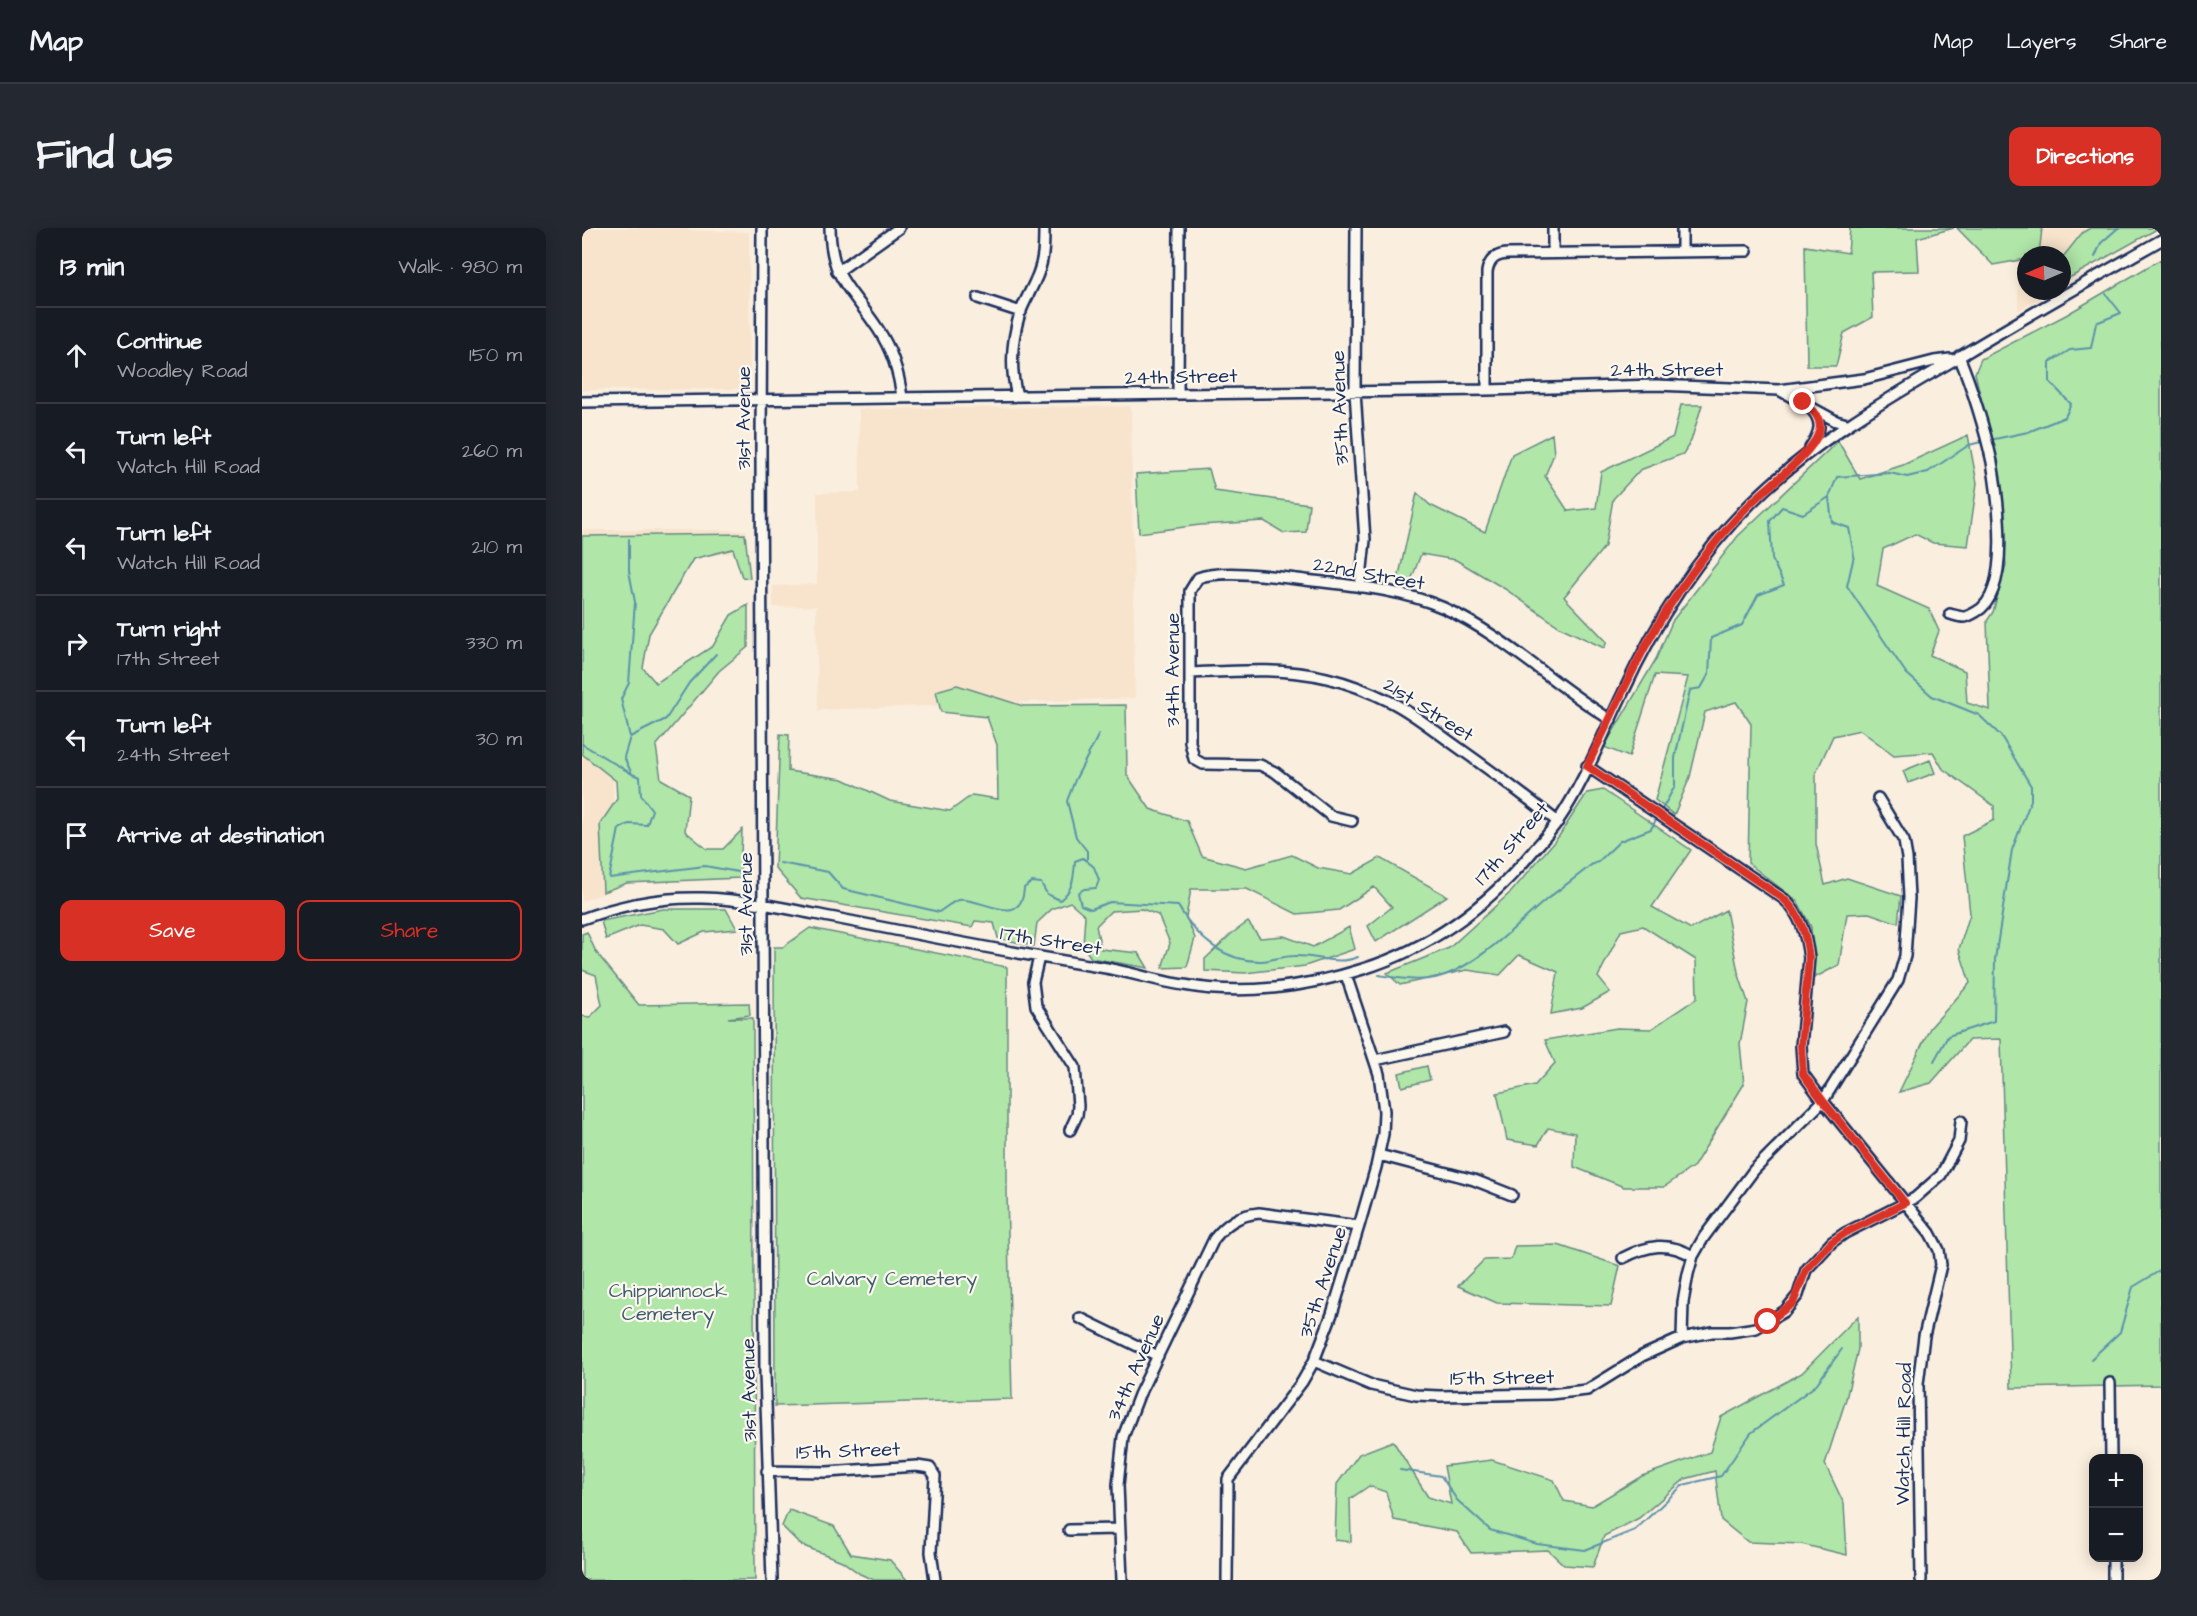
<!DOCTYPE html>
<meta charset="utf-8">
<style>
:root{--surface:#171b24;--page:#242831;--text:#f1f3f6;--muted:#9ea1a6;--line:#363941;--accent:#d93025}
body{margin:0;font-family:"Architects Daughter",sans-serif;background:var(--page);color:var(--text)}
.controls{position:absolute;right:18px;bottom:18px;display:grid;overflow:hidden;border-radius:12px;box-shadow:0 3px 15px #0003}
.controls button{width:54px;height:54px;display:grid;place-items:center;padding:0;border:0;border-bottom:2px solid var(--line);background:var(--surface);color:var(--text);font:30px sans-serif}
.compass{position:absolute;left:1435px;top:18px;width:54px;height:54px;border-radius:50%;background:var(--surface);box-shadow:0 3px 15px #0003;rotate:268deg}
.stop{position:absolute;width:18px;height:18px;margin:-14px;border:4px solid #d93025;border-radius:50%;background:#fff}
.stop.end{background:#d93025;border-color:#fff;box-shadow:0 2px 6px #0008}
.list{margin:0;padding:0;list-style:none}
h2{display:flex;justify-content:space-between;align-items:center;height:78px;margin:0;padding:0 24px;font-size:26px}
h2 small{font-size:20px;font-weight:400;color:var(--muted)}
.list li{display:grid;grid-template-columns:39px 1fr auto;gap:18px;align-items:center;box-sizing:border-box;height:96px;padding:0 24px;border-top:2px solid var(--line)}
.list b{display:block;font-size:22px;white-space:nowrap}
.list p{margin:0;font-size:20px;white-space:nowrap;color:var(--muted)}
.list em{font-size:20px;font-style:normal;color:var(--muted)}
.actions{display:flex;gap:12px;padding:18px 24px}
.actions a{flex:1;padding:14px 0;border:2px solid var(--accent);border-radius:12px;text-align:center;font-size:21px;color:var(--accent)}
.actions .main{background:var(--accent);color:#fff}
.icon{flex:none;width:33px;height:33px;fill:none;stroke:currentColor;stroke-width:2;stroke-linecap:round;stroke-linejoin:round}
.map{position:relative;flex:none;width:1579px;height:1352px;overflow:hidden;border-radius:12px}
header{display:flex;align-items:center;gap:36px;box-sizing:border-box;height:84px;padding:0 30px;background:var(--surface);border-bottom:2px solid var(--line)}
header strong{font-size:28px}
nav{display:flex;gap:33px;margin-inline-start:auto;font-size:21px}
.intro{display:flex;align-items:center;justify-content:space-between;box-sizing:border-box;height:144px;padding:0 36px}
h1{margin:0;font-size:42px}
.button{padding:15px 27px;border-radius:12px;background:var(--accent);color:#fff;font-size:21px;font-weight:700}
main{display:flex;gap:36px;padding:0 36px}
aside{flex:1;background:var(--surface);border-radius:12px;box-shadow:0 3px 15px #0003}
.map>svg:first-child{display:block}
.built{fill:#f8e4cd}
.green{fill:#b0e6a8;stroke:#668a83;stroke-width:1.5}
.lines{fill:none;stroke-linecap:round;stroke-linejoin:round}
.stream{stroke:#5b93ab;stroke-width:2}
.minor-casing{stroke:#1b2f5e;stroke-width:14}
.minor{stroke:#fbf7ec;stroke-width:9}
.route{stroke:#d93025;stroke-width:8}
.labels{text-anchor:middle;stroke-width:4.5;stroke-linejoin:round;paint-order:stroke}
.street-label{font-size:20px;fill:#1b2f5e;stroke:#fbf7ec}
.park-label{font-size:20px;fill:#405d70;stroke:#fbf7ec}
</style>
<header>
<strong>Map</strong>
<nav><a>Map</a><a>Layers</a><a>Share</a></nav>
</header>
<div class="intro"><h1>Find us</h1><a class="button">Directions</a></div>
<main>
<aside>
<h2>13 min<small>Walk · 980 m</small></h2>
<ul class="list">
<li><svg class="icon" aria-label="ahead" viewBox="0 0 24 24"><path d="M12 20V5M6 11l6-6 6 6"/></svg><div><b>Continue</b><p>Woodley Road</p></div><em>150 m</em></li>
<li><svg class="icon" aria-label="left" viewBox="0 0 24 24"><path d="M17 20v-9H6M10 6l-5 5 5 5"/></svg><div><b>Turn left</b><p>Watch Hill Road</p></div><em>260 m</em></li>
<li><svg class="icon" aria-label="left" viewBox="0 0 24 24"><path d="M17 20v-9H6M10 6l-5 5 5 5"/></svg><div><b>Turn left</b><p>Watch Hill Road</p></div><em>210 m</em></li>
<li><svg class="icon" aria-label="right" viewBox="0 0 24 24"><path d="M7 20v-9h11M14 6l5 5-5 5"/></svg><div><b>Turn right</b><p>17th Street</p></div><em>330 m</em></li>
<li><svg class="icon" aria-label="left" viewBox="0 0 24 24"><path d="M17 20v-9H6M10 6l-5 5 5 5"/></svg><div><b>Turn left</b><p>24th Street</p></div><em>30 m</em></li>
<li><svg class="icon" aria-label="arrive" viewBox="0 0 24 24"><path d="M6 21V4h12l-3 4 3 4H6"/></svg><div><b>Arrive at destination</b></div></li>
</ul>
<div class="actions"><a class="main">Save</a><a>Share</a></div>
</aside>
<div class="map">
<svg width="1579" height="1352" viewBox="0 0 1579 1352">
<rect width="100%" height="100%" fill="#faeede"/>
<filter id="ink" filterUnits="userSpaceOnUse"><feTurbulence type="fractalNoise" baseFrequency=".0167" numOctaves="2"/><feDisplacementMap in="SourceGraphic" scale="12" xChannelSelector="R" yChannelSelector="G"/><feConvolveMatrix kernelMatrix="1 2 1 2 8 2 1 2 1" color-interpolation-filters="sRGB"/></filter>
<g filter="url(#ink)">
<path class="built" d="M 0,0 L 106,0 L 106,2 L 167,4 L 168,154 L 162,161 L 0,162 Z
M 1435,0 L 1572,0 L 1480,56 L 1480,27 L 1444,27 L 1444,63 L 1469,63 L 1436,83 Z
M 549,178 L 553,470 L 236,482 L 234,378 L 191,379 L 191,358 L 235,356 L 235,265 L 278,264 L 277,181 Z
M 0,302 L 165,302 L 163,326 L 32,325 L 31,662 L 0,673 Z"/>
<path class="green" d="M 1268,0 L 1372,0 L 1335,10 L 1337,43 L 1289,44 L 1291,89 L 1262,105 L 1254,138 L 1225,138 L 1223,18 L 1266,25 Z
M 1375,0 L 1460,0 L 1457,27 L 1444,27 L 1444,31 L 1411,37 Z
M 1508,0 L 1577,0 L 1480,54 L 1480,30 L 1500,5 Z
M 1579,31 L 1579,1157 L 1429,1160 L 1419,811 L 1387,812 L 1349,855 L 1317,864 L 1348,800 L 1388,755 L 1377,721 L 1388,686 L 1380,608 L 1412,592 L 1412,578 L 1361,541 L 1351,524 L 1312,527 L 1278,502 L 1251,508 L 1234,545 L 1234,616 L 1243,657 L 1265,650 L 1319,668 L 1316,695 L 1287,685 L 1265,686 L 1257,737 L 1232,750 L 1229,699 L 1216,674 L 1166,635 L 1169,496 L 1154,474 L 1123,484 L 1108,549 L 1092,587 L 1073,572 L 1106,449 L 1073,447 L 1047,529 L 1022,519 L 1074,431 L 1091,392 L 1156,308 L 1256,213 L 1278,251 L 1321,237 L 1386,207 L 1395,255 L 1386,318 L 1351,315 L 1333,306 L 1301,321 L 1295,358 L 1347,381 L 1357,403 L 1348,427 L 1383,443 L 1385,475 L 1408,482 L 1405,393 L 1411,384 L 1424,337 L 1415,239 L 1393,145 L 1399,131 L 1484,87 Z
M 1099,177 L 1120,177 L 1109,213 L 1101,226 L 1058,242 L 1031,271 L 1023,318 L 982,369 L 1025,414 L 1022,420 L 978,399 L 923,361 L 874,332 L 839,326 L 825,363 L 814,361 L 835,265 L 848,277 L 903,304 L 930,226 L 970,206 L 972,226 L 963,248 L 986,283 L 1014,280 L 1019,244 L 1091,209 Z
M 627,241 L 633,263 L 727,276 L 724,304 L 702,305 L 682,293 L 618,297 L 557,305 L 554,246 Z
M 163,306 L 168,350 L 160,349 L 151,321 L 111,331 L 67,406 L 61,440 L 74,455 L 131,418 L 149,387 L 166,377 L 166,419 L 137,443 L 74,518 L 79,551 L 107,567 L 103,603 L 125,621 L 141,621 L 160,602 L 158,650 L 45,655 L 21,664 L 18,596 L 35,571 L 34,553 L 0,526 L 0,308 Z
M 375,457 L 441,478 L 544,477 L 545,547 L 568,581 L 605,593 L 620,628 L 664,640 L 710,627 L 736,640 L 770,646 L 798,630 L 865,668 L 794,714 L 786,698 L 810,679 L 792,659 L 757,682 L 715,686 L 665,661 L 609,661 L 604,689 L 613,710 L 605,739 L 580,740 L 588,715 L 576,687 L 560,681 L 529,683 L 514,698 L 519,721 L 557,725 L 566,740 L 509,730 L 501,718 L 503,687 L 488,674 L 470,681 L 455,695 L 452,718 L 416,710 L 412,695 L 393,693 L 390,699 L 219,670 L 193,640 L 198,506 L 207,507 L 206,543 L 261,551 L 308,573 L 368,583 L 390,567 L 416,571 L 415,517 L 405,489 L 359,484 L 354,463 Z
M 1348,532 L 1353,545 L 1326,555 L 1321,543 Z
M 1021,562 L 1109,622 L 1070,679 L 1109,701 L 1144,682 L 1156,744 L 1166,774 L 1158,816 L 1162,856 L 1112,938 L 1082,959 L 1042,959 L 992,939 L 993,905 L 966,900 L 956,917 L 925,912 L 915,865 L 953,857 L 973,835 L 963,812 L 1035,800 L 1069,801 L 1115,770 L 1114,732 L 1061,698 L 1039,703 L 1016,749 L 1028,764 L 1000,780 L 969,786 L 976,744 L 937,727 L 918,747 L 885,742 L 818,757 L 805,745 L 867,720 L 930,663 L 977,608 L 1005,565 Z
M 81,681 L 144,681 L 155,701 L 122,704 L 96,716 L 82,701 L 58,697 L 24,711 L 19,693 Z
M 666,694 L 678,710 L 702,708 L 731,719 L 767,699 L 773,721 L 723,738 L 663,745 L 623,743 L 623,731 L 649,706 Z
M 228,700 L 425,739 L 425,965 L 430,1171 L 193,1178 L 192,719 L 201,719 Z
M 5,704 L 14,724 L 57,777 L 167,775 L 168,787 L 146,790 L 171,790 L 173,1352 L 0,1352 L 0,788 L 8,789 L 20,777 L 14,747 L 0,742 L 0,706 Z
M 845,838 L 848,852 L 820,859 L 817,845 Z
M 976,1017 L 1038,1038 L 1029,1078 L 915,1075 L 876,1058 L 902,1032 L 929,1031 L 933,1018 Z
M 1276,1088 L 1276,1121 L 1264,1171 L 1243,1236 L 1262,1276 L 1265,1327 L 1219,1316 L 1166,1314 L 1139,1292 L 1133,1243 L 1103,1251 L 1057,1290 L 1022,1308 L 1011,1339 L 982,1337 L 966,1322 L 889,1325 L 875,1304 L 812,1292 L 804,1264 L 787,1258 L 768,1271 L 769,1314 L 753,1312 L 755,1256 L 777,1226 L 811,1213 L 846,1269 L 869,1276 L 862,1238 L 910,1232 L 972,1252 L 982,1273 L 1010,1278 L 1060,1248 L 1128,1224 L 1139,1189 L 1220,1145 Z
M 207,1282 L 252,1298 L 269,1326 L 308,1332 L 325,1352 L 292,1352 L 278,1346 L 260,1333 L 219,1317 L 200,1298 Z"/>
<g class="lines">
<path class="stream" d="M 1513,29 L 1519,15 L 1536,0
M 1408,212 L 1446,204 L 1483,189 L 1489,176 L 1468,154 L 1468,134 L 1488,122 L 1509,120 L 1514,95 L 1539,85 L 1524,66
M 1247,270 L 1250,294 L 1267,300 L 1272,328 L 1265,358 L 1324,445 L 1350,468 L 1397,487 L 1419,508 L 1449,558 L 1449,572 L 1430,622 L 1413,731 L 1412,793 L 1366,808 L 1352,833
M 47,311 L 47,343 L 53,374 L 47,455 L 39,471 L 48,509
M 0,516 L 50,546 L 58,549 L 59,567 L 70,582 L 65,597 L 47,596 L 37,601 L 27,650 L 123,638 L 156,644
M 50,546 L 42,529 L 48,509 L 84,491 L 107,455 L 134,426
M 1078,585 L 1093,558 L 1093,530 L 1108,462 L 1119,460 L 1127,446 L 1129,410 L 1160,397 L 1176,367 L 1202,357 L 1190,331 L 1188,293 L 1200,279 L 1221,286 L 1247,269 L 1255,249 L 1308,245 L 1325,249 L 1346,244 L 1387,217 L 1403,213
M 505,631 L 505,623 L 494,609 L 485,573 L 493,552 L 517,506
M 198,635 L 246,644 L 261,661 L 357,684 C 363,680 371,673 377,672 C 399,669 440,702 442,660 L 450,654 L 459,655 L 465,666 L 478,672 C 491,662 492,650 493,633 L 501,630 L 512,639 L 517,652 L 514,660 L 502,661 L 496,665 L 499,677 L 509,681 L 528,674 L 596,678 C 615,710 641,734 680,733 C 691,732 702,728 712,728 C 734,727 756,738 776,729
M 797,747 C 815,750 835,754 853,750 C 893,741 934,697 965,671 C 979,660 995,649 1009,637 L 1016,634 L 1038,613 L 1069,601 L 1075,590
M 1509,1131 L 1538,1104 L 1551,1059 L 1579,1042
M 818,1242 L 859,1248 L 875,1272 L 908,1302 L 955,1316 L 1003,1322 L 1053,1302 L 1101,1257 L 1139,1248 L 1169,1205 L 1233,1158 L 1260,1121"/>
<g class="minor-casing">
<path id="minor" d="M 180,0 L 179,223 L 183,1145 L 190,1352
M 248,0 C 249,53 270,61 296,101 C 310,122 317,144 320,170
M 774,0 L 773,164 L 783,312 L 778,359
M 1100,24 L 1100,0
M 971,25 L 971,0
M 255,44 L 317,0
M 396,70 L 439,84
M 905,162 L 905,44 C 907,32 913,27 925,26 L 1165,23
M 1197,162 L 1254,193 L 1265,196
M 596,166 L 597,0
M 435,168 C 428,141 430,111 438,85 C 443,72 451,59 456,46 C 462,31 462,16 462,0
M 0,174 L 905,162 L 1074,157 L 1197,162 L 1282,151 L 1352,133 L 1368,131
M 1228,220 C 1237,206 1242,195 1230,182
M 1368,386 C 1372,387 1377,389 1382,389 C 1386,389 1390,386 1394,384 C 1430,365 1416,269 1410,234 C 1403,202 1390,159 1377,128
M 608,445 C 653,443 701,439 745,450 C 766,455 789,464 809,474 C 833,486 855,505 877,520 C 911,544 943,568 976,594
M 1005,538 L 1202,671 C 1219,687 1224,707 1227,730 L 1219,818 L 1221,846 L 1241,873 L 1348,1005 L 1357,1022 L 1359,1037 L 1342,1108 L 1336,1156 L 1339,1352
M 770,593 L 749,588 L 693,544 L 678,537 L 621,536 L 612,531 L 608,514 L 608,363 L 616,350 C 638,341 691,348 715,351 C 764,357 817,360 862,380 C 923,408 972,457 1029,492
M 0,691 C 99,654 165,673 263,692 C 348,709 432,725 518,739 C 546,743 573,753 602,757 C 661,768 725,759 781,741 C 851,719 906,678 952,622 C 960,613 969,603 976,593 C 1002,555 1021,506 1041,465 C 1073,395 1114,330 1169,275 C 1228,216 1300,174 1372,132 C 1440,91 1510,51 1579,12
M 457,729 L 451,754 L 454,778 L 493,839 L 496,878 L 495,887 L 488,902
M 793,832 L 922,804
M 797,927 L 892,952 L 930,967
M 1041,1030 C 1066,1017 1086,1013 1111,1028
M 498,1090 L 576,1128
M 1100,1110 L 1101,1074 L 1106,1046 L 1111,1028 L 1122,1009 L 1172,942 L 1241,873 L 1316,752 L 1323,728 L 1327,670 L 1325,630 L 1322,613 L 1296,570
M 732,1133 L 789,1157 L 834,1167 L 858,1168 L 968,1166 L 1005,1162 L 1060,1128 L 1100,1110 L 1130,1104 L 1148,1104 L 1174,1100 L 1203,1083 L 1216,1067 L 1224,1042 L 1250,1014 L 1263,1005 L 1333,970 L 1359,947 L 1377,913 L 1379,893
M 1528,1155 L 1529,1230
M 185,1243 L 245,1244 L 335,1238 L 348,1240 L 353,1248 L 349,1324 L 353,1352
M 487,1302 L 536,1301
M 1531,1330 L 1531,1352
M 540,1352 L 536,1257 L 541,1209 L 557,1167 L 632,1011 C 645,995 657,987 677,985 L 777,998
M 645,1352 L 646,1251 L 720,1154 L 732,1133 L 750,1086 L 777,998 L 794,939 L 801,906 L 802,883 L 797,846 L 764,747"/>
</g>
<use href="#minor" class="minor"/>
</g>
</g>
<g class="lines" filter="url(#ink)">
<path class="route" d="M 1186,1094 L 1211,1075 L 1224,1042 L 1250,1014 L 1263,1005 L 1323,975 L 1241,873 L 1221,846 L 1219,818 L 1227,730 C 1224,707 1219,687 1202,671 L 1005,538 C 1025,499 1042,458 1063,419 C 1091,368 1125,321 1165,279 C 1183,260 1230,227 1237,204 C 1241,190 1230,182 1221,174"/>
</g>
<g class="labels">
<g class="street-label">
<text x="1085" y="148">24th Street</text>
<text transform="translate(599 148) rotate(-1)" y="7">24th Street</text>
<text transform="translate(757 180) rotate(-92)" y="7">35th Avenue</text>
<text transform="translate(161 190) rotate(-90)" y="7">31st Avenue</text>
<text transform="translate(787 345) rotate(10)" y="7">22nd Street</text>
<text transform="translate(590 442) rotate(-90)" y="7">34th Avenue</text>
<text transform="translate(847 481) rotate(32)" y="7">21st Street</text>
<text transform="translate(929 615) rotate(-49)" y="7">17th Street</text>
<text transform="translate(163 676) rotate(-90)" y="7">31st Avenue</text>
<text transform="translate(469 712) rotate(9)" y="7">17th Street</text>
<text transform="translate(740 1054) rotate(-72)" y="7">35th Avenue</text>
<text transform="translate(553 1139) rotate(-66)" y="7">34th Avenue</text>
<text transform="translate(920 1149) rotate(-1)" y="7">15th Street</text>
<text transform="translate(166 1162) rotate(-91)" y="7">31st Avenue</text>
<text transform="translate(1321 1206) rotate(-89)" y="7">Watch Hill Road</text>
<text transform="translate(266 1222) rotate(-2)" y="7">15th Street</text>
</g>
<g class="park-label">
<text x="310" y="1057">Calvary Cemetery</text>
<text x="86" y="1069">Chippiannock<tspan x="86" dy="23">Cemetery</tspan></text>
</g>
</g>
</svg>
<div class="controls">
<button>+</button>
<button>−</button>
</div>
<svg class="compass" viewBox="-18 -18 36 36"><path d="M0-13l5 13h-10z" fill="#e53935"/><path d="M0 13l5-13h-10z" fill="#9ea1a6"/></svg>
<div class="stop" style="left:1186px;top:1094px"></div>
<div class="stop end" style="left:1221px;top:174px"></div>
</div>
</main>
